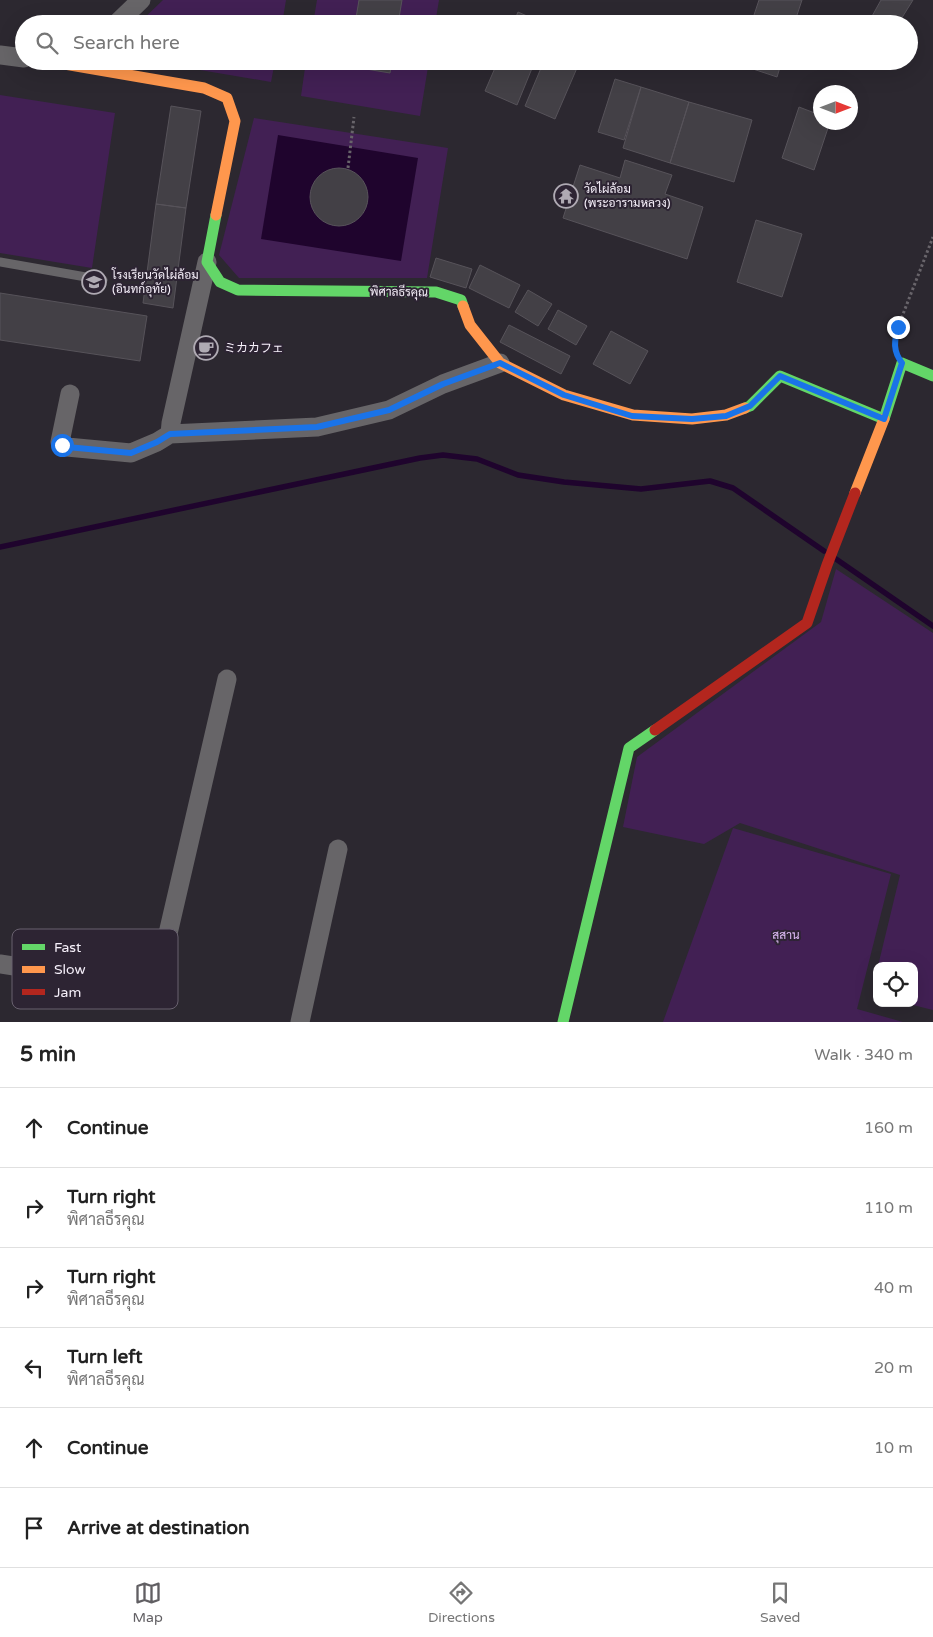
<!DOCTYPE html>
<meta charset="utf-8">
<style>
:root{--surface:#fff;--page:#f2f2f2;--text:#222;--muted:#767676;--line:#e0e0e0;--accent:#615f63}
body{margin:0;font-family:"Varela Round","Noto Sans JP",Sarabun,sans-serif;background:var(--page);color:var(--text)}
.controls{position:absolute;right:15px;bottom:15px;display:grid;overflow:hidden;border-radius:10px;box-shadow:0 5px 20px #0002}
.controls button{width:45px;height:45px;display:grid;place-items:center;padding:0;border:0;border-bottom:1px solid var(--line);background:var(--surface);color:var(--text);font:25px sans-serif}
.compass{position:absolute;left:813px;top:85px;width:45px;height:45px;border-radius:50%;background:var(--surface);box-shadow:0 5px 20px #0002;rotate:90deg}
.stop{position:absolute;width:15px;height:15px;margin:-11px;border:4px solid #1a73e8;border-radius:50%;background:#fff}
.stop.end{background:#1a73e8;border-color:#fff;box-shadow:0 1px 5px #0008}
.list{margin:0;padding:0;list-style:none}
h2{display:flex;justify-content:space-between;align-items:center;height:65px;margin:0;padding:0 20px;font-size:21px}
h2 small{font-size:16px;font-weight:400;color:var(--muted)}
.list li{display:grid;grid-template-columns:32px 1fr auto;gap:15px;align-items:center;box-sizing:border-box;height:80px;padding:0 20px;border-top:1px solid var(--line)}
.list b{display:block;font-size:19px;white-space:nowrap}
.list p{margin:0;font-size:16px;white-space:nowrap;color:var(--muted)}
.list em{font-size:16px;font-style:normal;color:var(--muted)}
.icon{flex:none;width:28px;height:28px;fill:none;stroke:currentColor;stroke-width:2;stroke-linecap:round;stroke-linejoin:round}
.map{position:relative;flex:none;width:933px;height:1022px;overflow:hidden}
.search{position:absolute;background:var(--surface);box-shadow:0 5px 20px #0002;left:15px;right:15px;top:15px;height:55px;display:flex;align-items:center;gap:12px;box-sizing:border-box;padding:0 18px;border-radius:28px;color:var(--muted);font-size:19px}
.sheet{height:545px;background:var(--surface)}
nav{display:flex;justify-content:space-around;align-items:center;box-sizing:border-box;height:70px;border-top:1px solid var(--line);background:var(--surface);font-size:14px;color:var(--muted)}
nav a{display:grid;justify-items:center;gap:2px}
nav .on{color:var(--accent)}
.map>svg:first-child{display:block}
.green{fill:#422054}
.water{fill:#1f042d}
.lines{fill:none;stroke-linecap:round;stroke-linejoin:round}
.stream{stroke:#1f042d;stroke-width:5.5}
.building{fill:#434046;stroke:#57535a}
.path{stroke:#68646a;stroke-width:3;stroke-dasharray:2.5 2.5;stroke-linecap:butt}
.lane{stroke:#676568;stroke-width:9}
.street{stroke:#676568;stroke-width:19}
.fast{stroke:#63d668;stroke-width:11}
.slow{stroke:#ff974d;stroke-width:11}
.jam{stroke:#b3261e;stroke-width:11}
.route{stroke:#1a73e8;stroke-width:6}
.labels{text-anchor:middle;stroke-width:4;stroke-linejoin:round;paint-order:stroke}
.poi-label{font-size:12px;fill:#f6f0fa;stroke:#2d2433;text-anchor:start}
.street-label{font-size:12px;fill:#f6f0fa;stroke:#2d2433}
.park-label{font-size:12px;fill:#dcbaf3;stroke:#2d2433}
.key{fill:#2d2433;stroke:#69616f;stroke-width:1}
.key-label{font-size:14px;fill:#f6f0fa}
</style>
<div class="map">
<svg width="933" height="1022" viewBox="0 0 933 1022">
<rect width="100%" height="100%" fill="#2c2830"/>
<path class="green" d="M 163,0 L 286,0 L 282,24 L 138,24 Z
M 317,0 L 439,0 L 435,24 L 313,24 Z
M 147,61 L 275,61 L 271,82 Z
M 306,61 L 429,61 L 420,116 L 301,96 Z
M 0,95 L 115,113 L 92,268 L 0,253 Z
M 254,118 L 448,148 L 427,278 L 239,278 L 219,255 Z
M 836,569 L 933,633 L 933,1010 L 905,1003 L 914,1003 L 914,966 L 878,966 L 900,875 L 740,823 L 704,844 L 623,827 L 637,757 L 821,622 Z
M 733,828 L 891,874 L 857,1009 L 903,1022 L 663,1022 Z"/>
<path class="water" d="M 278,135 L 418,158 L 401,261 L 261,239 Z"/>
<g class="lines">
<path class="stream" d="M 0,547 L 420,458 L 443,455 L 477,459 L 518,475 L 564,482 L 641,489 L 710,481 L 733,488 L 824,551
M 836,559 L 933,626"/>
</g>
<path class="building" d="M 359,0 L 402,0 L 398,24 L 355,24 Z
M 759,0 L 802,0 L 794,24 L 751,24 Z
M 881,0 L 913,0 L 898,24 L 880,24 L 871,18 Z
M 518,12 L 545,24 L 513,24 Z
M 349,61 L 392,61 L 390,73 L 348,66 Z
M 498,61 L 535,61 L 517,105 L 485,91 Z
M 544,61 L 580,61 L 555,119 L 525,106 Z
M 738,61 L 782,61 L 777,77 L 738,64 Z
M 615,79 L 641,87 L 624,140 L 598,132 Z
M 641,87 L 689,102 L 670,163 L 623,148 Z
M 689,102 L 752,120 L 734,182 L 670,163 Z
M 171,106 L 201,111 L 186,208 L 156,204 Z
M 799,107 L 820,115 L 820,122 L 830,122 L 814,170 L 782,158 Z
M 625,160 L 672,175 L 665,194 L 703,207 L 687,259 L 563,218 L 580,165 L 620,178 Z
M310 197a29 29 0 1 1 58 0a29 29 0 1 1-58 0Z
M 156,204 L 186,208 L 173,308 L 143,303 Z
M 756,220 L 802,234 L 782,297 L 737,282 Z
M 436,258 L 472,269 L 466,288 L 430,277 Z
M 480,265 L 520,285 L 509,308 L 469,288 Z
M 528,290 L 552,304 L 538,326 L 515,312 Z
M 0,293 L 147,316 L 140,361 L 0,340 Z
M 558,310 L 587,326 L 576,345 L 548,329 Z
M 509,325 L 570,356 L 561,374 L 500,342 Z
M 611,331 L 648,351 L 630,384 L 593,364 Z"/>
<g class="lines">
<path class="path" d="M 348,168 L 354,117
M 895,342 L 898,327 L 933,237"/>
<path class="lane" d="M 0,262 L 103,280"/>
<path class="street" d="M 116,24 L 141,0
M 0,55 L 24,58
M 207,262 L 171,423 L 170,434 L 317,427 L 389,410 L 443,384 L 500,363
M 70,394 L 60,442 L 62,445 L 67,447 L 131,453 L 157,442 L 170,434
M 0,964 L 149,987 L 155,985 L 157,981 L 227,679
M 300,1022 L 338,849"/>
<path class="fast" d="M 216,215 L 207,262 L 220,282 L 238,290 L 436,292 L 461,300 L 463,306
M 745,408 L 750,406 L 780,376 L 884,419 L 902,363 L 933,376
M 563,1022 L 629,748 L 655,730"/>
<path class="slow" d="M 47,61 L 204,88 L 227,98 L 235,121 L 216,215
M 463,306 L 470,325 L 500,363 L 564,395 L 633,415 L 692,419 L 726,415 L 745,408
M 855,493 L 884,419"/>
<path class="jam" d="M 655,730 L 807,623 L 827,565 L 855,493"/>
</g>
<g class="lines">
<path class="route" d="M 62,445 L 67,447 L 131,453 L 157,442 L 170,434 L 317,427 L 389,410 L 443,384 L 500,363 L 564,395 L 632,416 L 692,419 L 726,416 L 750,406 L 780,376 L 884,419 L 902,363 C 893,351 894,342 898,327"/>
</g>
<defs>
<g id="temple-ring" transform="scale(1.25)"><circle r="9.5" fill="#2d2433" stroke="#afaab3" stroke-width="1.5"/><path d="M0-6L5-2H3V0L6.5 2.5H4V6H1.5V3h-3V6H-4V2.5H-6.5L-3 0V-2H-5Z" fill="#afaab3"/></g>
<g id="school-ring" transform="scale(1.25)"><circle r="9.5" fill="#2d2433" stroke="#afaab3" stroke-width="1.5"/><path d="M0-5L7-2L0 1L-7-2ZM-4 1L0 2.5L4 1V4Q0 6-4 4Z" fill="#afaab3"/></g>
<g id="cafe-ring" transform="scale(1.25)"><circle r="9.5" fill="#2d2433" stroke="#afaab3" stroke-width="1.5"/><path d="M-5.5-4.5H6V0H3Q3 3.5 0 3.5H-2.5Q-5.5 3.5-5.5 0ZM3-3.2v2h1.7v-2ZM-6 4.5H4V6H-6Z" fill="#afaab3"/></g>
</defs>
<g fill-rule="evenodd">
<use href="#temple-ring" x="566" y="196"/>
<use href="#school-ring" x="94" y="282"/>
<use href="#cafe-ring" x="206" y="348"/>
</g>
<g class="labels">
<g class="poi-label">
<text x="584" y="193">วัดไผ่ล้อม<tspan x="584" dy="14">(พระอารามหลวง)</tspan></text>
<text x="112" y="279">โรงเรียนวัดไผ่ล้อม<tspan x="112" dy="14">(อินทก์อุทัย)</tspan></text>
<text x="224" y="352">ミカカフェ</text>
</g>
<g class="street-label">
<text transform="translate(399 292) rotate(1)" y="4">พิศาลธีรคุณ</text>
</g>
<g class="park-label">
<text x="786" y="939">สุสาน</text>
</g>
</g>
<rect x="12" y="929" width="166" height="80" rx="8" class="key"/>
<rect x="22" y="944" width="23" height="6" fill="#63d668"/>
<rect x="22" y="966" width="23" height="7" fill="#ff974d"/>
<rect x="22" y="989" width="23" height="6" fill="#b3261e"/>
<g class="key-label">
<text x="54" y="952">Fast</text>
<text x="54" y="974">Slow</text>
<text x="54" y="997">Jam</text>
</g>
</svg>
<div class="controls">
<button><svg class="icon" aria-label="locate" viewBox="0 0 24 24"><circle cx="12" cy="12" r="6"/><path d="M12 2v4M12 18v4M2 12h4M18 12h4"/></svg></button>
</div>
<svg class="compass" viewBox="-18 -18 36 36"><path d="M0-13l5 13h-10z" fill="#e53935"/><path d="M0 13l5-13h-10z" fill="#767676"/></svg>
<div class="stop" style="left:62px;top:445px"></div>
<div class="stop end" style="left:898px;top:327px"></div>
<div class="search"><svg class="icon" aria-label="search" viewBox="0 0 24 24"><circle cx="10" cy="10" r="6"/><path d="M15 15l6 6"/></svg>Search here</div>
</div>
<section class="sheet">
<h2>5 min<small>Walk · 340 m</small></h2>
<ul class="list">
<li><svg class="icon" aria-label="ahead" viewBox="0 0 24 24"><path d="M12 20V5M6 11l6-6 6 6"/></svg><div><b>Continue</b></div><em>160 m</em></li>
<li><svg class="icon" aria-label="right" viewBox="0 0 24 24"><path d="M7 20v-9h11M14 6l5 5-5 5"/></svg><div><b>Turn right</b><p>พิศาลธีรคุณ</p></div><em>110 m</em></li>
<li><svg class="icon" aria-label="right" viewBox="0 0 24 24"><path d="M7 20v-9h11M14 6l5 5-5 5"/></svg><div><b>Turn right</b><p>พิศาลธีรคุณ</p></div><em>40 m</em></li>
<li><svg class="icon" aria-label="left" viewBox="0 0 24 24"><path d="M17 20v-9H6M10 6l-5 5 5 5"/></svg><div><b>Turn left</b><p>พิศาลธีรคุณ</p></div><em>20 m</em></li>
<li><svg class="icon" aria-label="ahead" viewBox="0 0 24 24"><path d="M12 20V5M6 11l6-6 6 6"/></svg><div><b>Continue</b></div><em>10 m</em></li>
<li><svg class="icon" aria-label="arrive" viewBox="0 0 24 24"><path d="M6 21V4h12l-3 4 3 4H6"/></svg><div><b>Arrive at destination</b></div></li>
</ul>
</section>
<nav>
<a class="on"><svg class="icon" aria-label="map" viewBox="0 0 24 24"><path d="M3 6l6-2 6 2 6-2v14l-6 2-6-2-6 2zM9 4v14M15 6v14"/></svg>Map</a>
<a><svg class="icon" aria-label="directions" viewBox="0 0 24 24"><path d="M12 3l9 9-9 9-9-9zM9 14v-3h6M13 9l2 2-2 2"/></svg>Directions</a>
<a><svg class="icon" aria-label="saved" viewBox="0 0 24 24"><path d="M7 4h10v16l-5-4-5 4z"/></svg>Saved</a>
</nav>
